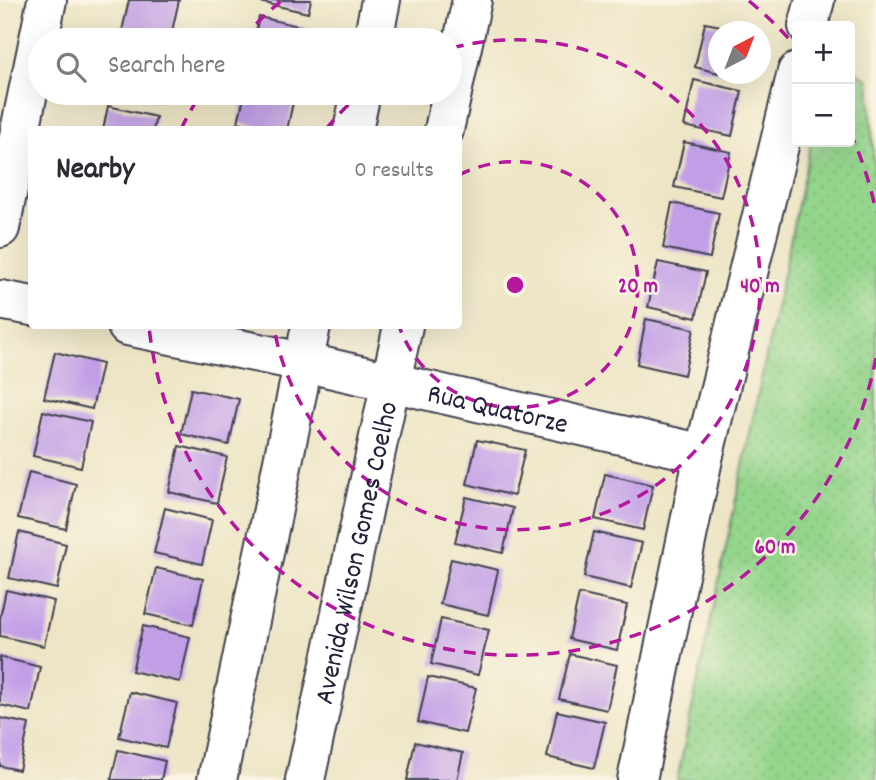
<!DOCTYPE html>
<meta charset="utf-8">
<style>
:root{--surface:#fff;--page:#f2f2f3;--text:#2b2b33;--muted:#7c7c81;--line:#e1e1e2}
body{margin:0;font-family:Dekko,sans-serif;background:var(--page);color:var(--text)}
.controls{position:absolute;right:21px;top:21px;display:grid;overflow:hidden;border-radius:7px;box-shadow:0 7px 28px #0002}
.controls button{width:63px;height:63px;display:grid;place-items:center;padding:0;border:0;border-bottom:2px solid var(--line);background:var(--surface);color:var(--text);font:35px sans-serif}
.compass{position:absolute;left:708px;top:21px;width:63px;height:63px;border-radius:50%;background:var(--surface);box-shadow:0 7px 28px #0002;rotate:42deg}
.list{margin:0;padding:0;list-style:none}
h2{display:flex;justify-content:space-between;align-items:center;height:91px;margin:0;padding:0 28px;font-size:30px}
h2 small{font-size:23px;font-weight:400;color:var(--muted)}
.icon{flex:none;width:38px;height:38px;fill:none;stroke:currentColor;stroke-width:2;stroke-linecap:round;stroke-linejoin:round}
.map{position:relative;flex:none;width:876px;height:780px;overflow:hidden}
.search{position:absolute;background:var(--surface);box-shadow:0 7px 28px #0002;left:28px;top:28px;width:434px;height:77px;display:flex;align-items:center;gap:18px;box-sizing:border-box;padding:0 24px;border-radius:38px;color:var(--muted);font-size:26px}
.panel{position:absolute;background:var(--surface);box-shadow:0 7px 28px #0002;left:28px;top:126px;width:434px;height:203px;border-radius:7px}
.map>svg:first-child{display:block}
.green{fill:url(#green-dots);stroke:#5b7c64;stroke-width:2}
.building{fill:#c19fe7}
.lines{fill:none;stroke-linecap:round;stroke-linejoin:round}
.minor-casing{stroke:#403f50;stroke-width:42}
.minor{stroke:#fff;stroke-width:38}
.ring{fill:none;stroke:#b5179e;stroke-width:3.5;stroke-dasharray:12 9}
.labels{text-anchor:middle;stroke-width:5;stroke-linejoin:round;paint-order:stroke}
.street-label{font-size:28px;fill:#22223b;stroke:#fcf5e5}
.centre{fill:#b5179e;stroke:#fcf5e5;stroke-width:3.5}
.ring-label{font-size:21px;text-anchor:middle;font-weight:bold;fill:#b5179e;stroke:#fcf5e5;stroke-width:5;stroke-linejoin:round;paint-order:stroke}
</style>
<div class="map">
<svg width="876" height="780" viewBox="0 0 876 780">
<defs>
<pattern id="green-dots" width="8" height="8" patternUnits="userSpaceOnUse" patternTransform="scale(1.75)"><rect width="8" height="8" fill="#94d58c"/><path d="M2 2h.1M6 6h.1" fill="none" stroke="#7fb77a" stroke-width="1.8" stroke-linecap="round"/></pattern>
</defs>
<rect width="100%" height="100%" fill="#fcf5e5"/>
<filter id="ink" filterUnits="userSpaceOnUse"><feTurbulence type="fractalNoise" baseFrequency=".0143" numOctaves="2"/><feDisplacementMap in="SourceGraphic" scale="14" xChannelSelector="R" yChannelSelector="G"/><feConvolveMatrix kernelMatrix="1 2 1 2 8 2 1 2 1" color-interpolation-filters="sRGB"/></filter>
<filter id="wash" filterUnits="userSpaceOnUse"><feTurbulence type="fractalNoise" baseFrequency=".00686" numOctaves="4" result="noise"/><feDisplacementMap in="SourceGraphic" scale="28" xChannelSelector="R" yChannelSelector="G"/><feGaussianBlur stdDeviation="1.57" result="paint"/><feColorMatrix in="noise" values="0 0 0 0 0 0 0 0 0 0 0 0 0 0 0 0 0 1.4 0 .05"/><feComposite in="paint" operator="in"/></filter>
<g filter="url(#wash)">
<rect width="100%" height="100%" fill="#ede5c5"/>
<path class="green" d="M 850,68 L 869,80 L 876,202 L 876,780 L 677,780 L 811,142 L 850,142 Z"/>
<g id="blocks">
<path class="building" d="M 129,0 L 179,0 L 170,40 L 161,40 L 122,31 Z
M 261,0 L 311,0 L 308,13 L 260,2 Z
M 259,17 L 307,28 L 304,40 L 254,40 Z
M 705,23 L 741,30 L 718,32 L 718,73 L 695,67 Z
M 727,74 L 744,74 L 743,78 Z
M 694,80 L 742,91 L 732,136 L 684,126 Z
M 126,93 L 159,93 L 157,101 Z
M 245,93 L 295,93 L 287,130 L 268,130 L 238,122 Z
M 108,106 L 156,117 L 153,130 L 103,130 Z
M 684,142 L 731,152 L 721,197 L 674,187 Z
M 672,203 L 719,213 L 710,258 L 663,248 Z
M 658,262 L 706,272 L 696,318 L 648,307 Z
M 646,319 L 694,329 L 684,375 L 637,364 Z
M 55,352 L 102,364 L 92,409 L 44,398 Z
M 191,389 L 239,399 L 229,445 L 181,434 Z
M 43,411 L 91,422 L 81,467 L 33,456 Z
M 477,440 L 525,450 L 514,496 L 467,484 Z
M 179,446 L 227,457 L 217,503 L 169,492 Z
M 29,472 L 76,484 L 66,529 L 18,518 Z
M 605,474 L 653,485 L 643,530 L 595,519 Z
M 466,497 L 513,508 L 503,553 L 455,542 Z
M 165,508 L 212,520 L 202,564 L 154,553 Z
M 19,532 L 66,544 L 57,589 L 9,578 Z
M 594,532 L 642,543 L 631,588 L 584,577 Z
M 451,559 L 498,570 L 488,615 L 440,604 Z
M 156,568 L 203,579 L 193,625 L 145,614 Z
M 6,590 L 54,601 L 44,646 L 0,636 L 0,618 Z
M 579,594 L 627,605 L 617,650 L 569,639 Z
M 441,619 L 489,630 L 478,675 L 431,664 Z
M 143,626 L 190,637 L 180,682 L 132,671 Z
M 570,654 L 617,665 L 607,710 L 559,699 Z
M 0,657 L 40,667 L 31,712 L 0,705 Z
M 428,677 L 476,688 L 465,733 L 418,722 Z
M 130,692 L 177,703 L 166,748 L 119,737 Z
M 557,711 L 605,722 L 594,768 L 547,757 Z
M 0,718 L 29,724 L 19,770 L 0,766 Z
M 415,742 L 463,753 L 457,780 L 407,780 Z
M 118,750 L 165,761 L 161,780 L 111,780 Z"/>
</g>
</g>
<g filter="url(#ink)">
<use href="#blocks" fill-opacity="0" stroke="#403f50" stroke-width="2"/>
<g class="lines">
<g class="minor-casing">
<g id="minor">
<path d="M 808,26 L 815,0"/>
<path d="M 373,40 L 381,0"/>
<path d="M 353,130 L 361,93"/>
<path d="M 444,130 L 472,0"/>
<path d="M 0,228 L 47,0"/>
<path d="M 0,300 L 32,306"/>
<path id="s1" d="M 127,326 L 303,362 L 704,454"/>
<path d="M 217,780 L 311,326"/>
<path id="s2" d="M 305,780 L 403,326"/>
<path d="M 637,780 L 704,454 L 797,72"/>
</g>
</g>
<use href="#minor" class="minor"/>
</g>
</g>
<g class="ring">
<path d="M459 175A123 123 0 1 1 399 326"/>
<path d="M326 129A245 245 0 0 1 362 93M452 48A245 245 0 1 1 274 328"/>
<path d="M876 358A368 368 0 0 1 149 327M181 129A368 368 0 0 1 200 95M242 39A368 368 0 0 1 281 1M749 1A368 368 0 0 1 797 48M850 132A368 368 0 0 1 876 212"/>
</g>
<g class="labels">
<g class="street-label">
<text dy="10" stroke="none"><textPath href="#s1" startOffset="380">Rua Quatorze</textPath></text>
<text dy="10" stroke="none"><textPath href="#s2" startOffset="233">Avenida Wilson Gomes Coelho</textPath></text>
</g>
</g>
<circle cx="515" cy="285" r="10" class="centre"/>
<g class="ring-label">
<text x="638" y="292">20 m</text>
<text x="760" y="292">40 m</text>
<text x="775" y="553">60 m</text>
</g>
</svg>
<div class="controls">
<button>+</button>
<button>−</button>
</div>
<svg class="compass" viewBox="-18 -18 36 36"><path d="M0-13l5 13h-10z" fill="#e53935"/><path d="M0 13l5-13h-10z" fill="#7c7c81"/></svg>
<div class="search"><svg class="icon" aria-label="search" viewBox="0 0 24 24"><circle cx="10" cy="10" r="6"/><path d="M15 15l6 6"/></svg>Search here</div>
<section class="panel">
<h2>Nearby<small>0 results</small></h2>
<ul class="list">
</ul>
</section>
</div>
